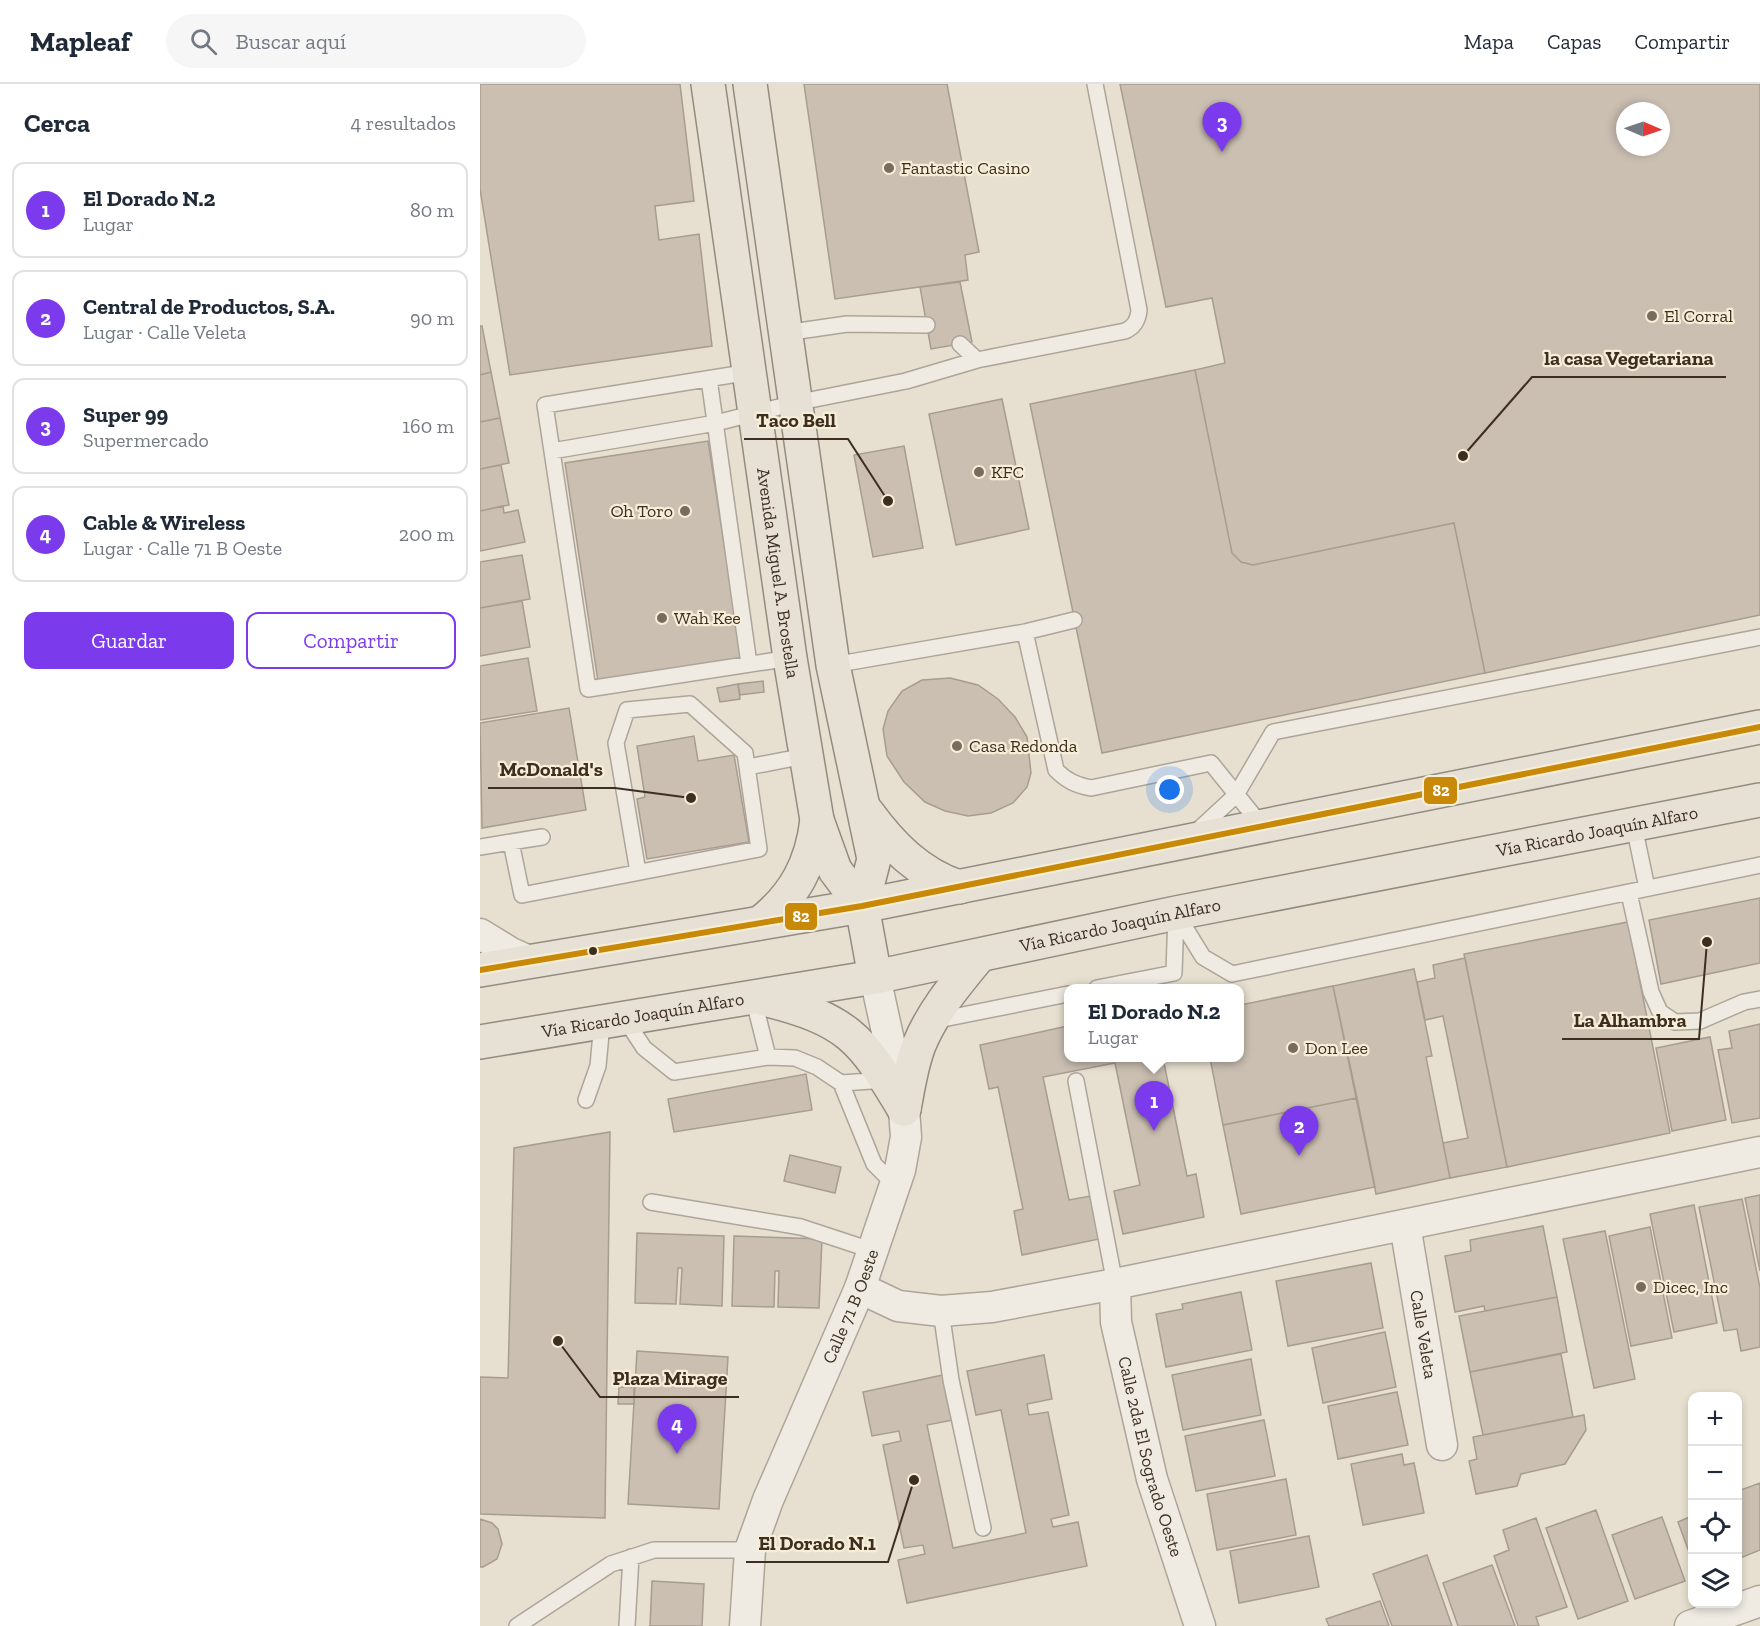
<!DOCTYPE html>
<html lang="es">
<meta charset="utf-8">
<style>
:root{--surface:#fff;--page:#f6f6f7;--text:#1f2937;--muted:#747a83;--line:#e0e1e3;--accent:#7c3aed}
body{margin:0;font-family:"Zilla Slab",serif;background:var(--page);color:var(--text)}
.controls{position:absolute;right:18px;bottom:18px;display:grid;overflow:hidden;border-radius:12px;box-shadow:0 3px 9px #0003}
.controls button{width:54px;height:54px;display:grid;place-items:center;padding:0;border:0;border-bottom:2px solid var(--line);background:var(--surface);color:var(--text);font:30px sans-serif}
.compass{position:absolute;left:1136px;top:18px;width:54px;height:54px;border-radius:50%;background:var(--surface);box-shadow:0 3px 9px #0003;rotate:92deg}
.you{position:absolute;left:690px;top:706px;width:21px;height:21px;margin:-15px;border:4px solid #fff;border-radius:50%;background:#1a73e8;box-shadow:0 0 0 9px #1a73e833}
.badge{display:grid;place-items:center;width:39px;height:39px;border-radius:50%;background:var(--accent);color:#fff;font-size:20px;font-weight:700}
.pin{position:absolute;translate:-50% -50px;filter:drop-shadow(0 2px 3px #0008)}
.pin::after{content:'';position:absolute;top:32px;width:21px;height:18px;background:inherit;clip-path:polygon(0 0,100% 0,50% 100%)}
.popup{position:absolute;left:584px;top:900px;width:180px;height:78px;box-sizing:border-box;display:grid;place-content:center;border-radius:12px;background:var(--surface);filter:drop-shadow(0 2px 4px #0005);font-size:20px;white-space:nowrap;color:var(--muted)}
.popup b{font-size:22px;color:var(--text)}
.popup::after{content:'';position:absolute;left:50%;top:100%;margin-left:-12px;border:12px solid transparent;border-top-color:var(--surface)}
.list{margin:0;padding:0;list-style:none}
h2{display:flex;justify-content:space-between;align-items:center;height:78px;margin:0;padding:0 24px;font-size:26px}
h2 small{font-size:20px;font-weight:400;color:var(--muted)}
.list li{display:grid;grid-template-columns:39px 1fr auto;gap:18px;align-items:center;box-sizing:border-box;height:96px;margin:0 12px 12px;padding:0 12px;border:2px solid var(--line);border-radius:12px}
.list b{display:block;font-size:22px;white-space:nowrap}
.list p{margin:0;font-size:20px;white-space:nowrap;color:var(--muted)}
.list em{font-size:20px;font-style:normal;color:var(--muted)}
.actions{display:flex;gap:12px;padding:18px 24px}
.actions a{flex:1;padding:14px 0;border:2px solid var(--accent);border-radius:12px;text-align:center;font-size:21px;color:var(--accent)}
.actions .main{background:var(--accent);color:#fff}
.icon{flex:none;width:33px;height:33px;fill:none;stroke:currentColor;stroke-width:2;stroke-linecap:round;stroke-linejoin:round}
.map{position:relative;flex:none;width:1280px;height:1542px;overflow:hidden}
header{display:flex;align-items:center;gap:36px;box-sizing:border-box;height:84px;padding:0 30px;background:var(--surface);border-bottom:2px solid var(--line)}
header strong{font-size:28px}
nav{display:flex;gap:33px;margin-inline-start:auto;font-size:21px}
.search{width:420px;height:54px;background:var(--page);display:flex;align-items:center;gap:15px;box-sizing:border-box;padding:0 21px;border-radius:33px;color:var(--muted);font-size:22px}
main{display:flex}
aside{flex:1;background:var(--surface)}
.map>svg:first-child{display:block}
.building{fill:#cbbfb2;stroke:#a89c90;stroke-width:1.5;fill-rule:evenodd}
.lines{fill:none;stroke-linecap:round;stroke-linejoin:round}
.lane-casing{stroke:#ada599;stroke-width:18}
.street-casing{stroke:#ada599;stroke-width:33}
.primary-casing{stroke:#928b80;stroke-width:36}
.lane{stroke:#efebe3;stroke-width:15}
.street{stroke:#efebe3;stroke-width:30}
.primary{stroke:#e6e1d4;stroke-width:33}
.bus-1-casing{stroke:#f7eed8;stroke-width:10}
.bus-1{stroke:#c88808;stroke-width:6}
.poi-dot{fill:#786c5e;stroke:#f7eed8;stroke-width:2}
.bus-dot{fill:#3d2e20;stroke:#f7eed8;stroke-width:2}
.labels{text-anchor:middle;stroke-width:4.5;stroke-linejoin:round;paint-order:stroke}
.poi-label{font-size:18px;fill:#3d2e20;stroke:#f7eed8;text-anchor:start}
.street-label{font-size:18px;fill:#3d2e20;stroke:#f7eed8}
.leader{fill:none;stroke:#3d2e20;stroke-width:2}
.callout-dot{fill:#3d2e20;stroke:#f7eed8;stroke-width:2}
.callout-label{font-size:20px;text-anchor:middle;font-weight:bold;fill:#3d2e20;stroke:#f7eed8;stroke-width:4.5;stroke-linejoin:round;paint-order:stroke}
.line-badge{stroke:#f7eed8;stroke-width:2}
.badge-label{font-size:16px;text-anchor:middle;font-weight:bold;fill:#fff}
</style>
<header>
<strong>Mapleaf</strong>
<div class="search"><svg class="icon" aria-label="search" viewBox="0 0 24 24"><circle cx="10" cy="10" r="6"/><path d="M15 15l6 6"/></svg>Buscar aquí</div>
<nav><a>Mapa</a><a>Capas</a><a>Compartir</a></nav>
</header>
<main>
<aside>
<h2>Cerca<small>4 resultados</small></h2>
<ul class="list">
<li><span class="badge">1</span><div><b>El Dorado N.2</b><p>Lugar</p></div><em>80 m</em></li>
<li><span class="badge">2</span><div><b>Central de Productos, S.A.</b><p>Lugar · Calle Veleta</p></div><em>90 m</em></li>
<li><span class="badge">3</span><div><b>Super 99</b><p>Supermercado</p></div><em>160 m</em></li>
<li><span class="badge">4</span><div><b>Cable &amp; Wireless</b><p>Lugar · Calle 71 B Oeste</p></div><em>200 m</em></li>
</ul>
<div class="actions"><a class="main">Guardar</a><a>Compartir</a></div>
</aside>
<div class="map">
<svg width="1280" height="1542" viewBox="0 0 1280 1542">
<rect width="100%" height="100%" fill="#e7e0d1"/>
<path class="building" d="M 0,0 L 200,0 L 214,117 L 175,122 L 179,156 L 219,150 L 232,262 L 30,291 L 0,105 Z
M 324,0 L 467,0 L 499,168 L 485,171 L 488,196 L 355,215 Z
M 640,0 L 1280,0 L 1280,531 L 1005,589 L 974,439 L 773,481 L 761,478 L 752,469 L 715,286 L 745,279 L 732,214 L 686,223 ZM 1145,27 L 1181,27 L 1181,63 L 1145,63 Z
M 480,198 L 492,258 L 451,265 L 440,203 Z
M 0,242 L 2,242 L 11,288 L 0,291 Z
M 715,286 L 752,469 L 761,478 L 773,481 L 974,439 L 1005,589 L 622,669 L 550,320 Z
M 11,288 L 20,334 L 0,338 L 0,291 Z
M 522,315 L 549,445 L 476,461 L 449,330 Z
M 20,334 L 29,379 L 0,385 L 0,338 Z
M 228,357 L 262,575 L 118,597 L 85,379 Z
M 424,362 L 443,464 L 393,473 L 374,371 Z
M 21,381 L 29,421 L 0,427 L 0,385 Z
M 23,422 L 24,429 L 38,426 L 45,458 L 0,467 L 0,427 Z
M 42,471 L 50,515 L 0,524 L 0,478 Z
M 42,517 L 50,563 L 0,572 L 0,524 Z
M 48,574 L 57,627 L 0,636 L 0,582 Z
M 470,594 L 498,601 L 518,615 L 535,633 L 547,653 L 551,689 L 547,703 L 533,719 L 511,729 L 488,732 L 465,727 L 445,718 L 424,698 L 407,672 L 403,645 L 408,627 L 422,607 L 442,596 Z
M 283,597 L 284,608 L 260,611 L 258,600 Z
M 258,600 L 260,615 L 240,618 L 237,604 Z
M 89,624 L 106,726 L 2,744 L 0,639 Z
M 214,652 L 218,677 L 254,671 L 269,758 L 167,775 L 157,715 L 165,713 L 157,662 Z
M 1280,814 L 1280,879 L 1181,900 L 1169,836 Z
M 1148,838 L 1190,1049 L 1027,1083 L 984,870 Z
M 985,874 L 1027,1083 L 970,1094 L 963,1059 L 988,1054 L 963,932 L 945,936 L 937,898 L 955,894 L 953,881 Z
M 934,885 L 952,972 L 946,973 L 970,1094 L 896,1110 L 853,902 Z
M 853,902 L 877,1014 L 743,1041 L 730,974 L 760,974 L 760,954 L 763,953 L 760,921 Z
M 1280,940 L 1280,1034 L 1252,1039 L 1238,966 L 1252,964 L 1249,947 Z
M 588,942 L 588,974 L 683,974 L 707,1092 L 716,1090 L 724,1133 L 643,1150 L 634,1107 L 660,1101 L 635,979 L 563,993 L 589,1116 L 610,1112 L 619,1155 L 542,1171 L 534,1127 L 543,1125 L 518,1003 L 509,1005 L 500,961 Z
M 1230,953 L 1246,1036 L 1192,1047 L 1176,964 Z
M 326,990 L 332,1026 L 194,1048 L 188,1015 Z
M 877,1014 L 895,1103 L 761,1130 L 743,1041 Z
M 130,1048 L 125,1434 L 0,1430 L 0,1293 L 28,1294 L 34,1064 Z
M 310,1071 L 361,1083 L 355,1109 L 304,1097 Z
M 1280,1111 L 1280,1187 L 1265,1114 Z
M 1262,1115 L 1280,1204 L 1280,1263 L 1261,1267 L 1257,1245 L 1244,1247 L 1219,1123 Z
M 1214,1121 L 1237,1239 L 1194,1248 L 1170,1130 Z
M 1063,1142 L 1077,1213 L 1005,1227 L 1004,1222 L 975,1228 L 965,1172 L 991,1167 L 990,1156 Z
M 1170,1143 L 1192,1254 L 1151,1262 L 1129,1152 Z
M 1125,1147 L 1155,1295 L 1114,1304 L 1083,1155 Z
M 157,1149 L 244,1152 L 242,1222 L 200,1220 L 202,1184 L 198,1184 L 196,1220 L 155,1219 Z
M 254,1152 L 342,1155 L 339,1224 L 298,1223 L 299,1187 L 295,1187 L 294,1223 L 252,1222 Z
M 891,1179 L 903,1244 L 808,1262 L 796,1197 Z
M 761,1208 L 772,1266 L 686,1283 L 676,1230 L 703,1225 L 702,1220 Z
M 1077,1213 L 1087,1268 L 990,1288 L 979,1232 Z
M 905,1248 L 916,1303 L 843,1319 L 832,1264 Z
M 157,1267 L 248,1273 L 239,1425 L 148,1420 Z
M 1081,1270 L 1093,1333 L 1003,1351 L 990,1288 Z
M 564,1271 L 572,1315 L 547,1320 L 549,1331 L 568,1328 L 589,1431 L 571,1435 L 573,1443 L 598,1438 L 607,1482 L 427,1519 L 418,1476 L 445,1470 L 443,1461 L 424,1464 L 403,1361 L 421,1357 L 419,1347 L 392,1352 L 383,1308 L 463,1291 L 473,1336 L 447,1341 L 473,1464 L 546,1449 L 521,1326 L 496,1331 L 487,1287 Z
M 771,1275 L 781,1331 L 703,1346 L 692,1291 Z
M 139,1303 L 154,1303 L 154,1320 L 138,1320 Z
M 917,1308 L 928,1361 L 858,1375 L 848,1322 Z
M 1104,1331 L 1106,1346 L 1085,1380 L 1041,1390 L 1037,1402 L 996,1410 L 989,1377 L 997,1375 L 993,1353 Z
M 784,1336 L 795,1392 L 716,1407 L 705,1352 Z
M 922,1370 L 924,1381 L 934,1379 L 944,1429 L 883,1441 L 871,1380 Z
M 806,1395 L 816,1451 L 737,1466 L 727,1410 Z
M 1280,1399 L 1280,1466 L 1258,1475 L 1258,1407 Z
M 1116,1426 L 1148,1517 L 1098,1535 L 1066,1444 Z
M 1212,1432 L 1212,1476 L 1198,1438 Z
M 1182,1433 L 1205,1497 L 1155,1515 L 1132,1451 Z
M 1056,1434 L 1087,1523 L 1056,1533 L 1059,1542 L 1038,1542 L 1014,1472 L 1029,1466 L 1023,1446 Z
M 0,1435 L 12,1439 L 18,1445 L 22,1460 L 17,1475 L 3,1483 L 0,1483 Z
M 829,1452 L 839,1503 L 759,1519 L 750,1467 Z
M 947,1471 L 972,1542 L 912,1542 L 893,1490 Z
M 1012,1481 L 1035,1542 L 978,1542 L 963,1499 Z
M 172,1497 L 224,1500 L 222,1542 L 170,1542 Z
M 900,1517 L 909,1542 L 849,1542 L 846,1535 Z"/>
<g class="lines">
<g class="lane-casing">
<path id="lane" d="M 305,249 L 367,240 L 447,241
M 480,260 L 497,276
M 270,288 L 65,321 L 108,605 L 310,574
M 229,295 L 269,580
M 72,367 L 236,339 L 315,319 L 426,297 L 497,276 L 645,247 C 654,243 658,237 659,226 L 615,0
M 545,548 L 576,686 C 587,697 596,701 611,704 L 731,679 L 782,742
M 353,581 L 545,548 L 594,536
M 268,683 L 325,672
M 1154,742 L 1167,804
M 716,748 L 756,711 L 793,648 L 1280,553
M 31,758 L 42,811 L 279,765 L 265,669 L 210,620 L 147,626 L 136,659 L 158,788
M 0,763 L 62,753
M 1149,809 L 1171,908 L 1180,928 L 1195,938 L 1220,937 L 1264,918 L 1280,915
M 696,829 L 723,873 L 752,890 L 1280,781
M 617,904 L 694,889 L 696,829
M 273,913 L 288,973
M 145,935 L 164,964 L 194,988 L 288,973 L 315,974 L 337,983 L 361,999 L 407,996
M 453,937 L 588,910
M 596,997 L 635,1200
M 361,999 L 394,1080 L 416,1102
M 106,1016 L 118,982 L 122,939
M 171,1118 L 321,1143 L 394,1167
M 461,1227 L 471,1296 L 503,1444
M 37,1542 L 131,1480 L 174,1466 L 270,1466
M 147,1542 L 151,1473"/>
</g>
<g class="street-casing">
<g id="street">
<path d="M 0,850 L 31,869 L 51,878"/>
<path id="s1" d="M 925,1141 L 962,1361"/>
<path id="s2" d="M 635,1200 L 636,1238 L 672,1395 L 720,1542"/>
<path d="M 380,1204 L 418,1222 L 461,1227 L 512,1223 L 635,1200 L 1280,1068"/>
<path id="s3" d="M 265,1542 L 270,1466 L 288,1416 L 380,1204 L 420,1086 L 426,1053 L 424,1025 L 395,893"/>
<path d="M 1210,1542 L 1280,1517"/>
</g>
</g>
<g class="primary-casing">
<g id="primary">
<path id="s4" d="M 228,0 L 310,574 L 337,736 L 355,786 L 382,822"/>
<path d="M 270,0 L 353,581 L 394,775 L 382,822 L 395,893"/>
<path d="M 387,728 C 411,761 439,790 479,803"/>
<path d="M 280,839 C 315,812 332,779 337,736"/>
<path d="M 0,886 L 382,822 L 1280,643"/>
<path d="M 284,915 C 368,936 381,953 424,1025"/>
<path id="s5" d="M 0,958 L 395,893 L 696,829 L 1280,716"/>
<path d="M 424,1025 C 428,1004 431,982 439,961 C 453,927 476,900 499,872"/>
</g>
</g>
<use href="#lane" class="lane"/>
<use href="#street" class="street"/>
<use href="#primary" class="primary"/>
<g class="bus-1-casing">
<path id="bus-1" d="M 0,886 L 382,822 L 1280,643"/>
</g>
<use href="#bus-1" class="bus-1"/>
</g>
<g class="poi-dot">
<circle cx="409" cy="84" r="6"/>
<circle cx="1172" cy="232" r="6"/>
<circle cx="499" cy="388" r="6"/>
<circle cx="205" cy="427" r="6"/>
<circle cx="182" cy="534" r="6"/>
<circle cx="477" cy="662" r="6"/>
<circle cx="813" cy="964" r="6"/>
<circle cx="1161" cy="1203" r="6"/>
</g>
<circle class="bus-dot" cx="113" cy="867" r="5"/>
<g class="labels">
<g class="poi-label">
<text x="421" y="90">Fantastic Casino</text>
<text x="1184" y="238">El Corral</text>
<text x="511" y="394">KFC</text>
<text x="193" y="433" text-anchor="end">Oh Toro</text>
<text x="194" y="540">Wah Kee</text>
<text x="489" y="668">Casa Redonda</text>
<text x="825" y="970">Don Lee</text>
<text x="1173" y="1209">Dicec, Inc</text>
</g>
<g class="street-label">
<text dy="6" stroke="none"><textPath href="#s4" startOffset="494">Avenida Miguel A. Brostella</textPath></text>
<text dy="6" stroke="none"><textPath href="#s5" startOffset="1137">Vía Ricardo Joaquín Alfaro</textPath></text>
<text dy="6" stroke="none"><textPath href="#s5" startOffset="651">Vía Ricardo Joaquín Alfaro</textPath></text>
<text dy="6" stroke="none"><textPath href="#s5" startOffset="165">Vía Ricardo Joaquín Alfaro</textPath></text>
<text dy="6" stroke="none"><textPath href="#s3" startOffset="340">Calle 71 B Oeste</textPath></text>
<text dy="6" stroke="none"><textPath href="#s1" startOffset="111">Calle Veleta</textPath></text>
<text dy="6" stroke="none"><textPath href="#s2" startOffset="177">Calle 2da El Sogrado Oeste</textPath></text>
</g>
</g>
<path class="leader" d="M983 372L1052 293H1246M408 417L368 355H264M211 714L135 704H8M1227 858L1219 955H1082M78 1257L120 1313H259M434 1396L408 1478H266"/>
<g class="callout-dot">
<circle cx="983" cy="372" r="6"/>
<circle cx="408" cy="417" r="6"/>
<circle cx="211" cy="714" r="6"/>
<circle cx="1227" cy="858" r="6"/>
<circle cx="78" cy="1257" r="6"/>
<circle cx="434" cy="1396" r="6"/>
</g>
<g class="callout-label">
<text x="1149" y="281">la casa Vegetariana</text>
<text x="316" y="343">Taco Bell</text>
<text x="71" y="692">McDonald's</text>
<text x="1150" y="943">La Alhambra</text>
<text x="190" y="1301">Plaza Mirage</text>
<text x="337" y="1466">El Dorado N.1</text>
</g>
<g class="line-badge">
<rect x="943" y="692" width="35" height="29" rx="6" fill="#c88808"/>
<rect x="304" y="818" width="34" height="29" rx="6" fill="#c88808"/>
</g>
<g class="badge-label">
<text x="961" y="712">82</text>
<text x="321" y="838">82</text>
</g>
</svg>
<div class="controls">
<button>+</button>
<button>−</button>
<button><svg class="icon" aria-label="locate" viewBox="0 0 24 24"><circle cx="12" cy="12" r="6"/><path d="M12 2v4M12 18v4M2 12h4M18 12h4"/></svg></button>
<button><svg class="icon" aria-label="layers" viewBox="0 0 24 24"><path d="M12 4l9 5-9 5-9-5zM3 14l9 5 9-5"/></svg></button>
</div>
<svg class="compass" viewBox="-18 -18 36 36"><path d="M0-13l5 13h-10z" fill="#e53935"/><path d="M0 13l5-13h-10z" fill="#747a83"/></svg>
<div class="you"></div>
<div class="pin badge" style="left:674px;top:1047px">1</div>
<div class="popup"><b>El Dorado N.2</b>Lugar</div>
<div class="pin badge" style="left:819px;top:1072px">2</div>
<div class="pin badge" style="left:742px;top:68px">3</div>
<div class="pin badge" style="left:197px;top:1370px">4</div>
</div>
</main>
